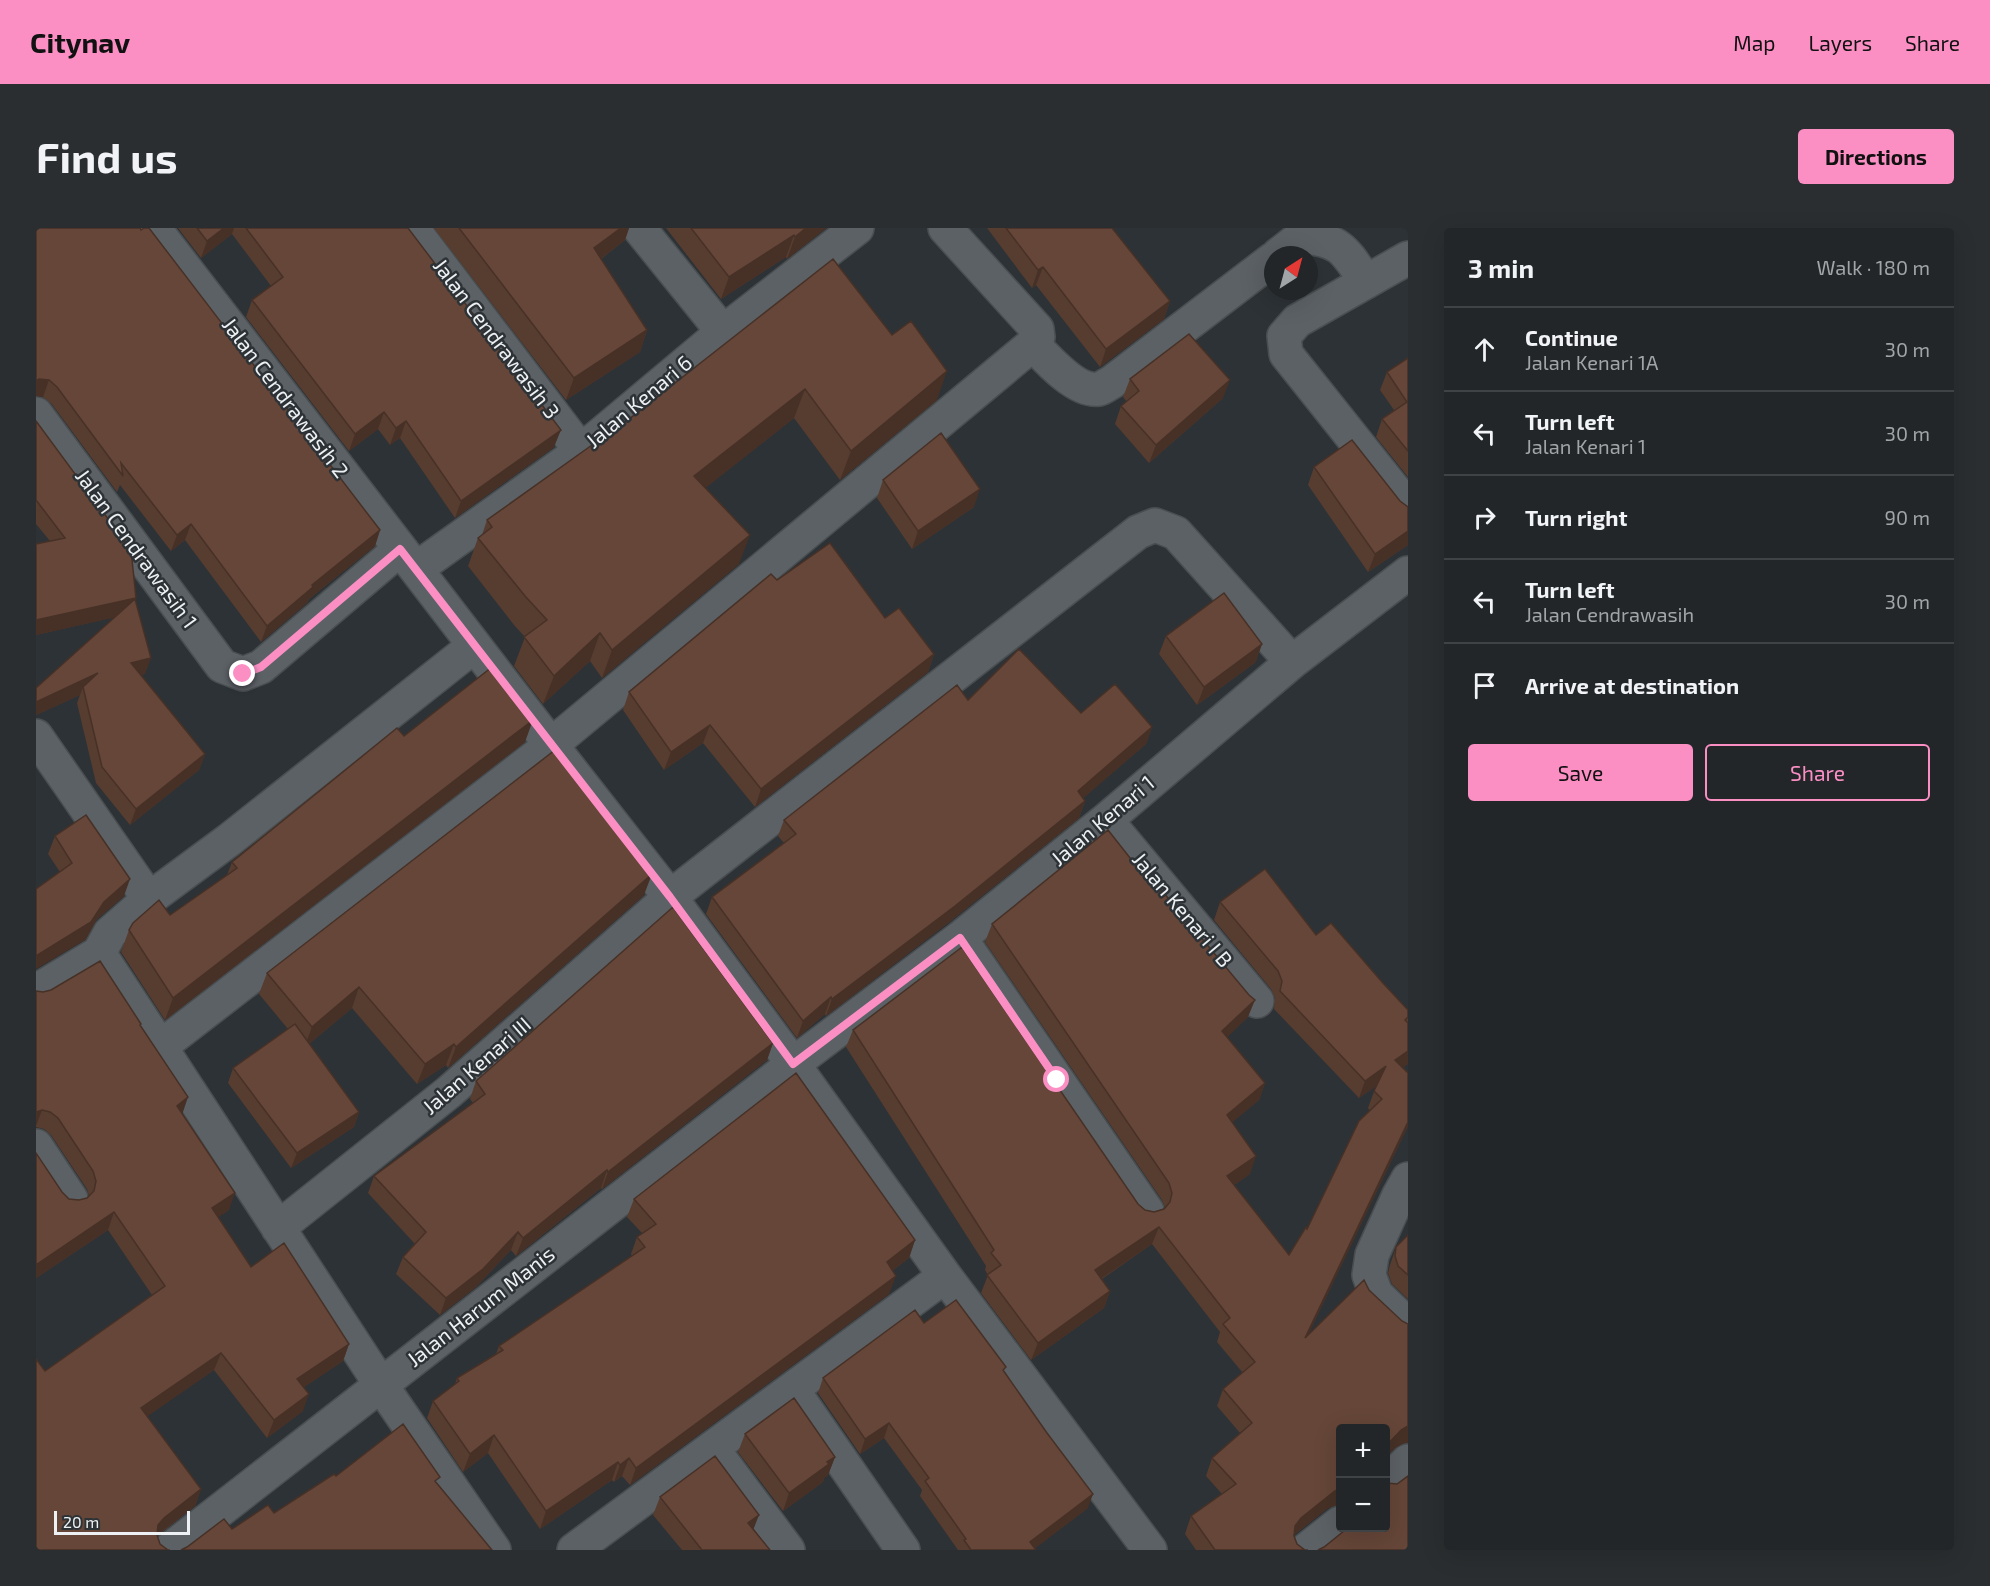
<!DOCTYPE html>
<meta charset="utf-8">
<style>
:root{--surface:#222628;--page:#2a2e30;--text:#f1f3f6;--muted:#a2a5a8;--line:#3f4345;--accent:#fb8fc4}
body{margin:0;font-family:"Exo 2",sans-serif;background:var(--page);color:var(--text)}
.controls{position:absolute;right:18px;bottom:18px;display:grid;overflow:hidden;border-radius:6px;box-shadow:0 6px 24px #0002}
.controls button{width:54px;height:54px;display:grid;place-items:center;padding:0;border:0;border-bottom:2px solid var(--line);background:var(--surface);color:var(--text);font:30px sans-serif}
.compass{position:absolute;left:1228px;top:18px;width:54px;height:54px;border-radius:50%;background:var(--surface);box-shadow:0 6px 24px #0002;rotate:36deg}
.scale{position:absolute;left:18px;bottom:15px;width:136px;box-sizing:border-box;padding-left:6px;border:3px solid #edf1f3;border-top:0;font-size:16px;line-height:21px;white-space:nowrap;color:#edf1f3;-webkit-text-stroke:4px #2d3236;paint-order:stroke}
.stop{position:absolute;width:18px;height:18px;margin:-14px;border:4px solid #fb8fc4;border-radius:50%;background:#fff}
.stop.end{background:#fb8fc4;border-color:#fff;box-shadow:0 2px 6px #0008}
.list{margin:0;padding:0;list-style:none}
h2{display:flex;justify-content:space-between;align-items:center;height:78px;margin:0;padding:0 24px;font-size:26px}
h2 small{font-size:20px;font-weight:400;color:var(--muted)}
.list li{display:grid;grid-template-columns:39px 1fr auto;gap:18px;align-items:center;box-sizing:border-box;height:84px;padding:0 24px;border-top:2px solid var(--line)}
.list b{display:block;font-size:22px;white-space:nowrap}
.list p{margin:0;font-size:20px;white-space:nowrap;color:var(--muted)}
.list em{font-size:20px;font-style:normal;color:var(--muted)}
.actions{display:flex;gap:12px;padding:18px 24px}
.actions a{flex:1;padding:14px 0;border:2px solid var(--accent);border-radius:6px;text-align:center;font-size:21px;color:var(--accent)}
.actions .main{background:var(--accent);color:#111}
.icon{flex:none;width:33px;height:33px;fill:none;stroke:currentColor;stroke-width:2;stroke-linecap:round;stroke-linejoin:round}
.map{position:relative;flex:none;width:1372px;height:1322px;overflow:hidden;border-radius:6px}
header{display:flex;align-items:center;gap:36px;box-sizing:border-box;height:84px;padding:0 30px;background:var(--accent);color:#111}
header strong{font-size:28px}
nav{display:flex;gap:33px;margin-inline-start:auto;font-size:21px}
.intro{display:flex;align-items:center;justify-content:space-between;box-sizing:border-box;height:144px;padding:0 36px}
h1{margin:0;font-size:42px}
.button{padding:15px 27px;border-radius:6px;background:var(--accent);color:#111;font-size:21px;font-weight:700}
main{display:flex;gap:36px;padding:0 36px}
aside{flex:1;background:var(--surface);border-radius:6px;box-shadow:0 6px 24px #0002}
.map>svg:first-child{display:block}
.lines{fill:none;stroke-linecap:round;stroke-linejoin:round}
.minor-casing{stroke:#494e51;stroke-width:36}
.minor{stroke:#5c6166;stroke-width:33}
.wall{fill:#573c30}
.shaded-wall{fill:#473127}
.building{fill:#654638;stroke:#473127;stroke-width:1.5}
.route{stroke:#fb8fc4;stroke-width:8}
.labels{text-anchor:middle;stroke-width:5;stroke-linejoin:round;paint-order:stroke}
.street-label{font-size:21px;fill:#edf1f3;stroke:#2d3236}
</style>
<header>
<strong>Citynav</strong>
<nav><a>Map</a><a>Layers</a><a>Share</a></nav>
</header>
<div class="intro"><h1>Find us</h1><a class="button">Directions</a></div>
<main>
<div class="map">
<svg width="1372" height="1322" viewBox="0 0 1372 1322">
<rect width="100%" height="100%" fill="#2d3236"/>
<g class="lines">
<g class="minor-casing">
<path id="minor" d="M 118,0 L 515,517 L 634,669 L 757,836 L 909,1048 L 1114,1322
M 376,0 L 545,223
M 603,0 L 687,104
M 1242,27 L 1265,9 C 1305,11 1310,24 1330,54
M 1372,30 L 1261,93 L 1248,108 L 1250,126 L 1372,279
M 997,116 C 1011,131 1041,165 1063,161 C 1067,160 1072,156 1076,154 L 1237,31
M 0,186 L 186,438 L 207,446 L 225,439 L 364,321
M 380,341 L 545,223 L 687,104 L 821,0
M 0,508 L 113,671
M 1070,592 L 1221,773
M 924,710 L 1111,983
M 63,725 L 345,1157 L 458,1322
M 0,763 L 63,725 L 74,705 L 113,671 L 193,612 L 438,418
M 124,819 L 515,517 L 997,116 L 1002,109 L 1001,101 L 909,0
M 0,918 L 35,971
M 1372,951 L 1363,967 L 1336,1027 L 1333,1047 L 1340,1066 L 1372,1097
M 242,1000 L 413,864 L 634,669 L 1102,304 L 1119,297 L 1140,305 L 1256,434
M 756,1161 L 867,1322
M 676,1220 L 752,1322
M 1350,1255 L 1372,1233
M 133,1322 L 757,836 L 924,710 L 1070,592 L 1256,434 L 1372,345
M 538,1322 L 909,1048
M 1270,1322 L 1304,1295"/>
</g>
<use href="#minor" class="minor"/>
</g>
<path class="wall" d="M 0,0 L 344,302 L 339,318 L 273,371 L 271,375 L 225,414 L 149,312 L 135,323 L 84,257 L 81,264 L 15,175 L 7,169 Z
M 142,0 L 372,0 L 518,219 L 419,290 L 364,210 L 354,217 L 342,201 L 313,223 L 210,89 L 216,72 L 235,58 L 196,6 L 165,30 Z
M 398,0 L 593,0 L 589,12 L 565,31 L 611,102 L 604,124 L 530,172 Z
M 630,0 L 790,0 L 751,31 L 750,29 L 685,71 Z
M 951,0 L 1076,0 L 1134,73 L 1128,91 L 1064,139 L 1000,57 L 996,60 Z
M 797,31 L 901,172 L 804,252 L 758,190 L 669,260 L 703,336 L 566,450 L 554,433 L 507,476 L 478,438 L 489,409 L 478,397 L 432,338 L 442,310 L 446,307 L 451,292 L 565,213 Z
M 1372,130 L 1372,249 L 1340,209 L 1346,191 L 1358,182 L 1344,162 L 1351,144 Z
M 1094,151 L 1187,170 L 1113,235 L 1079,196 L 1085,178 L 1091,174 L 1087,169 Z
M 0,193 L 100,370 L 99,372 L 109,446 L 105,447 L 169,526 L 163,542 L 94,597 L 60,555 L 41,475 L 44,467 L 0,487 L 0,460 L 79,389 L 0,407 L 0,316 L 14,313 L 0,296 Z
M 1278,239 L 1364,273 L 1372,279 L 1372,317 L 1332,344 L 1272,257 Z
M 847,252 L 938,279 L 876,321 L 841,270 Z
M 741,352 L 849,390 L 898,426 L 892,444 L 719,579 L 667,515 L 628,542 L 587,482 L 593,464 Z
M 1130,408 L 1220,434 L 1161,477 L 1123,426 Z
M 932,472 L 1045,485 L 1116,499 L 1110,516 L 1047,570 L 1049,573 L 1043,590 L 912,695 L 790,788 L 789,786 L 761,810 L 670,686 L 676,669 L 748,615 L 742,608 L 748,592 Z
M 368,508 L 489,514 L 129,792 L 85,724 L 93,702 L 134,687 L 191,647 L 196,634 Z
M 19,608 L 88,668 L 61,691 L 49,712 L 24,644 L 12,626 Z
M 608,667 L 412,840 L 410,837 L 381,856 L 316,780 L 273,816 L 323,884 L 318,899 L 255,940 L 192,855 L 197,840 L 252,801 L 223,766 L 231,745 Z
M 1184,674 L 1280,707 L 1346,754 L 1372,782 L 1372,836 L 1367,839 L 1372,845 L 1372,898 L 1272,1107 L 1372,1215 L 1368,1215 L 1359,1220 L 1301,1277 L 1292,1280 L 1258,1307 L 1261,1316 L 1269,1322 L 1272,1322 L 1160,1322 L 1149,1306 L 1155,1288 L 1186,1266 L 1170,1248 L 1176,1230 L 1204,1205 L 1181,1178 L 1187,1161 L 1207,1145 L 1181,1114 L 1184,1104 L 1116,1016 L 1066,1051 L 1074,1063 L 1068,1080 L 995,1132 L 945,1065 L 952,1047 L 949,1042 L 950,1038 L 810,819 L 817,802 L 1102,976 L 1109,982 L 1118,984 L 1129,980 L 1126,972 L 949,714 L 956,696 L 1212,789 L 1191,809 L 1229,855 L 1223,872 L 1196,894 L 1214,946 L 1198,957 L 1253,1027 L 1271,1001 L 1334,883 L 1332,880 L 1340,858 L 1323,870 L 1238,781 L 1239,770 L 1235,761 L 1178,692 Z
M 0,763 L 104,798 L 193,982 L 182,989 L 215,1039 L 313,1116 L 307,1133 L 268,1159 L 267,1183 L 231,1210 L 178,1142 L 111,1188 L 165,1261 L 159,1278 L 121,1308 L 124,1316 L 132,1322 L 0,1322 L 9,1143 L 116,1067 L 72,1002 L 0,1050 L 0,925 L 26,964 L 33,971 L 43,972 L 51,970 L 53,968 L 51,961 L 15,907 L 8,901 L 0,899 Z
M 737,815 L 731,832 L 566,961 L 565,960 L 480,1028 L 475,1022 L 440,1059 L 404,1087 L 360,1046 L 367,1029 L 379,1016 L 332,965 L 338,948 L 437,875 L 434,871 L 440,853 Z
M 598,971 L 879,1012 L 873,1030 L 856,1043 L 853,1066 L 594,1257 L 586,1248 L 578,1254 L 576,1252 L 504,1301 L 452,1225 L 427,1244 L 391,1190 L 397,1173 L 419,1156 L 421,1150 L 460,1126 L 463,1118 L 596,1028 L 595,1026 L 601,1009 L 606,1005 L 591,989 Z
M 1372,1007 L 1372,1071 L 1356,1056 L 1352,1045 L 1354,1037 L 1360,1019 Z
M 968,1144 L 1052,1280 L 999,1320 L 1000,1322 L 922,1322 L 884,1268 L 886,1262 L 848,1210 L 824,1226 L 782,1165 L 787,1150 Z
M 709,1206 L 799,1229 L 792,1247 L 788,1250 L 787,1254 L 747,1283 L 702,1224 Z
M 624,1269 L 718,1301 L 734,1322 L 646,1322 L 617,1287 Z"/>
<path class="shaded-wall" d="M 188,0 L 198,0 L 196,6 L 165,30 L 171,13 Z
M 585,0 L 593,0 L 589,12 L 550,42 L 558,20 Z
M 770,0 L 790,0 L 751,31 L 759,9 Z
M 758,7 L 750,29 L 685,71 L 693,49 Z
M 1007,39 L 1000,57 L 996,60 L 1002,42 Z
M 1134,73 L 1128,91 L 1064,139 L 1070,121 Z
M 611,102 L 604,124 L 530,172 L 538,150 Z
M 911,143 L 901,172 L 804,252 L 815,223 Z
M 3,151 L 13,152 L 7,169 L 0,168 L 0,153 Z
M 1194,152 L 1187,170 L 1113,235 L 1120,217 Z
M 769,161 L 758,190 L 648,277 L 658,248 Z
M 348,184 L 342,201 L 313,223 L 319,206 Z
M 370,193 L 364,210 L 354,217 L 360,200 Z
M 525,202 L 518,219 L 419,290 L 425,273 Z
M 944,261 L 938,279 L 876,321 L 882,303 Z
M 155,296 L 149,312 L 135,323 L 141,307 Z
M 344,302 L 339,318 L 273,371 L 271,375 L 225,414 L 231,398 L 276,357 Z
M 1372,303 L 1372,317 L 1332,344 L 1339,326 Z
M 714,307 L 703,336 L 566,450 L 576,422 Z
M 100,370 L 94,386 L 0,407 L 0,392 Z
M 564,405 L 554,433 L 507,476 L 518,448 Z
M 1226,416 L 1220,434 L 1161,477 L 1168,459 Z
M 898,426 L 892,444 L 719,579 L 725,561 Z
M 115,430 L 109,446 L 89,451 L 95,435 Z
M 62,445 L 47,459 L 44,467 L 0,487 L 0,474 Z
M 497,492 L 489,514 L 129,792 L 137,770 Z
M 674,497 L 667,515 L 628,542 L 635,524 Z
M 1116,499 L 1110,516 L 1036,580 L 1042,563 Z
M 169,526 L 163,542 L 94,597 L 100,581 Z
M 1049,573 L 1043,590 L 912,695 L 790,788 L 796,771 Z
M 616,646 L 608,667 L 412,840 L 420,819 Z
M 94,651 L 88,668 L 61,691 L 49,712 L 0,741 L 0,728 Z
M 323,759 L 316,780 L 268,820 L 276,799 Z
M 795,769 L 789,786 L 761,810 L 767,793 Z
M 1219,772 L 1212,789 L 1180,820 L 1186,803 Z
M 737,815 L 731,832 L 566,961 L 572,944 Z
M 418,816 L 410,837 L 381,856 L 389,836 Z
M 1372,823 L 1372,836 L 1353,849 L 1359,832 Z
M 1350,838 L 1343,856 L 1323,870 L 1329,853 Z
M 1229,855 L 1223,872 L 1185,904 L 1191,887 Z
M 152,869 L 146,887 L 141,878 Z
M 6,882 L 0,898 L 0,884 Z
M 323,884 L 318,899 L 255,940 L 261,925 Z
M 1372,894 L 1372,898 L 1262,1128 L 1269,1110 Z
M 1220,928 L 1214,946 L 1185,966 L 1191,948 Z
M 571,942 L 565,960 L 480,1028 L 487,1010 Z
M 199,965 L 193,982 L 169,998 L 176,980 Z
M 78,984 L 72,1002 L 0,1050 L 0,1037 Z
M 1123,999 L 1116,1016 L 1053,1059 L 1059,1042 Z
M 482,1004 L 475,1022 L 440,1059 L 404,1087 L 410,1070 Z
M 879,1012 L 873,1030 L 844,1052 L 851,1034 Z
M 860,1048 L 853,1066 L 594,1257 L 600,1240 Z
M 1074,1063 L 1068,1080 L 995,1132 L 1002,1115 Z
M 313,1116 L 307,1133 L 255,1168 L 261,1151 Z
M 185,1125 L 178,1142 L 99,1197 L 105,1180 Z
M 273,1166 L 267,1183 L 231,1210 L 238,1192 Z
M 853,1195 L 848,1210 L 824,1226 L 829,1211 Z
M 1372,1198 L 1372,1215 L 1368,1215 L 1359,1220 L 1350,1229 L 1350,1218 L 1365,1202 Z
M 458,1207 L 452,1225 L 427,1244 L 434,1226 Z
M 799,1229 L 792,1247 L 788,1250 L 787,1254 L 747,1283 L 753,1265 Z
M 593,1230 L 586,1248 L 578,1254 L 584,1237 Z
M 582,1234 L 576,1252 L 504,1301 L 510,1283 Z
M 1305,1260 L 1305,1277 L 1301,1277 L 1292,1280 L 1258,1307 L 1259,1298 L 1265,1290 L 1299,1263 Z
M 165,1261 L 159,1278 L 121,1307 L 116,1314 L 122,1297 L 128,1290 Z
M 1057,1266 L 1052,1280 L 997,1322 L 994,1314 Z
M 723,1287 L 716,1305 L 712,1295 Z"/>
<path class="building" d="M 0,0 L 104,0 L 105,2 L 108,0 L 113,0 L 344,302 L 276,357 L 277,359 L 231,398 L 155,296 L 141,307 L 85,235 L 87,248 L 21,159 L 13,152 L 3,151 L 0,153 Z
M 161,0 L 188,0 L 171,13 Z
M 210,0 L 372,0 L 525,202 L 425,273 L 370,193 L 360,200 L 348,184 L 319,206 L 216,72 L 247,49 Z
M 423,0 L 585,0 L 558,20 L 611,102 L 538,150 Z
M 655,0 L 770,0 L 759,9 L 758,7 L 693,49 Z
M 970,0 L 1076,0 L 1134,73 L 1070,121 L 1007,39 L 1002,42 Z
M 797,31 L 856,107 L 875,93 L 911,143 L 815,223 L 769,161 L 658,248 L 714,307 L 576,422 L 564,405 L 518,448 L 488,409 L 511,392 L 489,368 L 442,310 L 456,299 L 451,292 L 563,212 L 565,213 Z
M 1153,106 L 1194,152 L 1120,217 L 1085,178 L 1103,163 L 1094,151 Z
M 1372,130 L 1372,223 L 1346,191 L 1371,174 L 1351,144 Z
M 0,193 L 95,322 L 100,370 L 0,392 L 0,316 L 29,310 L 0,272 Z
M 905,205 L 944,261 L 882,303 L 847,252 Z
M 1316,212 L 1364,273 L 1372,279 L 1372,303 L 1339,326 L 1278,239 Z
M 794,315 L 849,390 L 863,380 L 898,426 L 725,561 L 674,497 L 635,524 L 593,464 L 735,346 L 741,352 Z
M 1188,365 L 1226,416 L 1168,459 L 1130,408 Z
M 99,371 L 115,430 L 95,435 L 169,526 L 100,581 L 66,539 L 47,459 L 62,445 L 0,474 L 0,460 Z
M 983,421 L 1045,485 L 1079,456 L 1116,499 L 1042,563 L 1049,573 L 919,678 L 796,771 L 795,769 L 767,793 L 676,669 L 760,606 L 748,592 L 921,457 L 932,472 Z
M 456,439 L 497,492 L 137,770 L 93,702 L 97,695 L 123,672 L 134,687 L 201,640 L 196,634 L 361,500 L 368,508 Z
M 519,522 L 616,646 L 420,819 L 418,816 L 389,836 L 323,759 L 276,799 L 231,745 Z
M 50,587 L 94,651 L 68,674 L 55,694 L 0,728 L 0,661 L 36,635 L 19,608 Z
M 1072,602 L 1113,654 L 1117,652 L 1213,767 L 1219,772 L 1186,803 L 1229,855 L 1191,887 L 1220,928 L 1191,948 L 1253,1027 L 1270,999 L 1271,1001 L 1323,893 L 1346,871 L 1338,863 L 1350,838 L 1329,853 L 1244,763 L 1246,753 L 1242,743 L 1184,674 L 1229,641 L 1280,707 L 1295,695 L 1346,754 L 1372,782 L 1372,789 L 1369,792 L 1372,795 L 1372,823 L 1359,832 L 1372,845 L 1372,894 L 1269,1110 L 1328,1052 L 1333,1062 L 1366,1093 L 1372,1096 L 1372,1198 L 1365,1202 L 1350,1218 L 1350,1200 L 1305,1200 L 1305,1260 L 1299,1263 L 1265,1290 L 1259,1298 L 1258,1308 L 1261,1316 L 1269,1322 L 1272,1322 L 1179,1322 L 1155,1288 L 1200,1256 L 1176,1230 L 1216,1195 L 1187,1161 L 1219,1134 L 1187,1096 L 1194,1090 L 1123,999 L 1059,1042 L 1074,1063 L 1002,1115 L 951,1047 L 965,1037 L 955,1025 L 958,1022 L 817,802 L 926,719 L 1102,976 L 1109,982 L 1118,984 L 1128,981 L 1134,974 L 1136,965 L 1133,955 L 956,696 Z
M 637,679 L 737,815 L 572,944 L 571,942 L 487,1010 L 482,1004 L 447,1041 L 410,1070 L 367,1029 L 390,1004 L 338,948 L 449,866 L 440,853 Z
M 64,733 L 105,796 L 104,797 L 152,869 L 141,878 L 199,965 L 176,980 L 215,1039 L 248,1015 L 313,1116 L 261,1151 L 273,1166 L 238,1192 L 185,1125 L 105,1180 L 165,1261 L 128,1290 L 122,1297 L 121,1307 L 124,1316 L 132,1322 L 134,1322 L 0,1322 L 0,1131 L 9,1143 L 129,1058 L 78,984 L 0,1037 L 0,925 L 26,964 L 33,971 L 43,972 L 51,970 L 58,963 L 60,953 L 57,943 L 22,890 L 14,884 L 6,882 L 0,884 L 0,763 L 7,764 L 15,762 Z
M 259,796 L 323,884 L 261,925 L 197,840 Z
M 760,845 L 879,1012 L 851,1034 L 860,1048 L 600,1240 L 593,1230 L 584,1237 L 582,1234 L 510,1283 L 458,1207 L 434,1226 L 397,1173 L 423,1153 L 421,1150 L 467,1122 L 463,1118 L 609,1019 L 601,1009 L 620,996 L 598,971 Z
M 1372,1007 L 1372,1047 L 1362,1038 L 1359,1028 L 1360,1019 Z
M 920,1072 L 970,1139 L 967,1142 L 1011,1205 L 1057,1266 L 994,1314 L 1000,1322 L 935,1322 L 928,1312 L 930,1311 L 889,1253 L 893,1250 L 853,1195 L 829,1211 L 787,1150 L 879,1082 L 888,1095 Z
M 758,1170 L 799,1229 L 791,1234 L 793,1236 L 753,1265 L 709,1206 Z
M 367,1196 L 404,1249 L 399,1253 L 456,1322 L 145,1322 L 151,1319 L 188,1291 L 196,1301 L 232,1277 L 238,1285 L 298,1246 L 300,1248 Z
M 679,1228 L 723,1287 L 712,1295 L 734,1322 L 666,1322 L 624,1269 Z
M 1372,1248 L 1372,1322 L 1282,1322 L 1288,1319 L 1313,1299 L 1350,1299 L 1350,1254 L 1351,1255 L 1361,1256 Z"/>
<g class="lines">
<path class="route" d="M 207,446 L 225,439 L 364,321 L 634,669 L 757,836 L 924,710 L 1021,852"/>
</g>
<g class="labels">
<g class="street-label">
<text transform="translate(460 111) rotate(53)" y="7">Jalan Cendrawasih 3</text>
<text transform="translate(249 170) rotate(53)" y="7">Jalan Cendrawasih 2</text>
<text transform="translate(603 174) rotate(-40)" y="7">Jalan Kenari 6</text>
<text transform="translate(100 321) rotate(54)" y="7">Jalan Cendrawasih 1</text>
<text transform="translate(1067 593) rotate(-40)" y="7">Jalan Kenari 1</text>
<text transform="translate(1146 682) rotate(50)" y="7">Jalan Kenari I B</text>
<text transform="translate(441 838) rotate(-41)" y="7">Jalan Kenari III</text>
<text transform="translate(445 1079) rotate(-38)" y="7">Jalan Harum Manis</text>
</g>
</g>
</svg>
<div class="controls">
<button>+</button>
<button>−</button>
</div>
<svg class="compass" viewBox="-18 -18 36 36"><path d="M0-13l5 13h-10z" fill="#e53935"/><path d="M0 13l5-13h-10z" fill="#a2a5a8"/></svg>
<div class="scale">20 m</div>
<div class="stop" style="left:1021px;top:852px"></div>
<div class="stop end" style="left:207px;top:446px"></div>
</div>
<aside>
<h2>3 min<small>Walk · 180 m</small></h2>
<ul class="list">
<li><svg class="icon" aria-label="ahead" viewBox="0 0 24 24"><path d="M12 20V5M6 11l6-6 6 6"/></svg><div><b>Continue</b><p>Jalan Kenari 1A</p></div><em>30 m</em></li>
<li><svg class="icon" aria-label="left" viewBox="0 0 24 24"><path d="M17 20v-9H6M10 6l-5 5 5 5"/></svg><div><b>Turn left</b><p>Jalan Kenari 1</p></div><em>30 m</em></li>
<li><svg class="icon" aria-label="right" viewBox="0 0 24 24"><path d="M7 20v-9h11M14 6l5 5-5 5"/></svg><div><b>Turn right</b></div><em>90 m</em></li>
<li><svg class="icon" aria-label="left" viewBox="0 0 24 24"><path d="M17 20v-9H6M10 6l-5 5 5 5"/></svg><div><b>Turn left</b><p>Jalan Cendrawasih</p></div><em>30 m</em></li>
<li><svg class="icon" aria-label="arrive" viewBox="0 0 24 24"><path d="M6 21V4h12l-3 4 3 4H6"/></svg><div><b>Arrive at destination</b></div></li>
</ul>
<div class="actions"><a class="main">Save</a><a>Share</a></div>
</aside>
</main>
